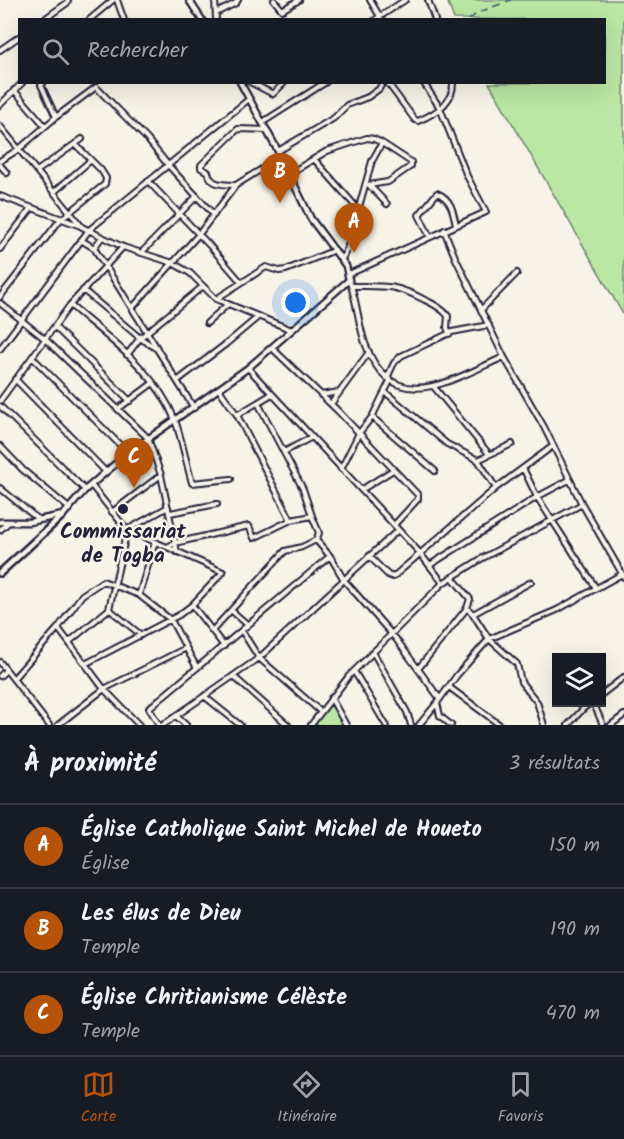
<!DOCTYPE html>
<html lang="fr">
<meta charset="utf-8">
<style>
:root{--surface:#171b24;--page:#20242c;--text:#f1f3f6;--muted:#9ea1a6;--line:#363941;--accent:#b45309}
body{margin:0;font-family:Kalam,sans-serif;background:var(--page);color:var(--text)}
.controls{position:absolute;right:18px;bottom:18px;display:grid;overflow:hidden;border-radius:0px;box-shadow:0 6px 24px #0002}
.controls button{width:54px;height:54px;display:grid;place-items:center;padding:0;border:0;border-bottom:2px solid var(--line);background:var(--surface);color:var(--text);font:30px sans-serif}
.you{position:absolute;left:296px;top:303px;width:21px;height:21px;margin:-15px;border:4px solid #fff;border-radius:50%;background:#1a73e8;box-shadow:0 0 0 9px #1a73e833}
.badge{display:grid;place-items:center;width:39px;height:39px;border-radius:50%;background:var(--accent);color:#fff;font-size:20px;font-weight:700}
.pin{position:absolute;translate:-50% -50px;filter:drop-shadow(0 2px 3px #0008)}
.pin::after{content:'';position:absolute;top:32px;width:21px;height:18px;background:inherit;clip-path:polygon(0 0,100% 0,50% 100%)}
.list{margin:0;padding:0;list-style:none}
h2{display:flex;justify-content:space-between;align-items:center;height:78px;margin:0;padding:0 24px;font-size:26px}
h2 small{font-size:20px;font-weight:400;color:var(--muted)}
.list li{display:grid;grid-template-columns:39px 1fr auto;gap:18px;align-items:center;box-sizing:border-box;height:84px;padding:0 24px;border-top:2px solid var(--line)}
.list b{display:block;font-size:22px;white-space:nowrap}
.list p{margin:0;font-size:20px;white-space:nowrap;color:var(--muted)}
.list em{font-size:20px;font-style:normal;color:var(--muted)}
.icon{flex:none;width:33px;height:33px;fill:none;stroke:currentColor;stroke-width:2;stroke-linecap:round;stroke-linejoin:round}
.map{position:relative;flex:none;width:624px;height:725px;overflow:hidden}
.search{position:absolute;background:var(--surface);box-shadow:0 6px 24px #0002;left:18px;right:18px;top:18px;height:66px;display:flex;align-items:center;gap:15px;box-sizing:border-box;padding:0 21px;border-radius:0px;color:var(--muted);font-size:22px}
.sheet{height:330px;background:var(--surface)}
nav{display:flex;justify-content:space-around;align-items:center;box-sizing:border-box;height:84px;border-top:2px solid var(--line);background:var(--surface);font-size:16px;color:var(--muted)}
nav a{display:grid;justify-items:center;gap:3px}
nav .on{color:var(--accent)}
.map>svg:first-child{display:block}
.green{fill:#bbe6a3;stroke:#6e846f;stroke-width:1.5}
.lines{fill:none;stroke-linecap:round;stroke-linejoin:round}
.ferry{stroke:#3d5266;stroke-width:1.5;stroke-dasharray:8 6;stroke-linecap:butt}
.minor-casing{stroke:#22223b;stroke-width:8}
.tertiary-casing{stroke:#22223b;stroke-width:9}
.secondary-casing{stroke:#22223b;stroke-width:10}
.minor{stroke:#f7f3e8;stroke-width:4}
.tertiary{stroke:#f7f3e8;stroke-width:4.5}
.secondary{stroke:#f7f3e8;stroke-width:5}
.poi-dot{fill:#22223b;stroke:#f7f3e8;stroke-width:2}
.labels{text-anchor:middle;stroke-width:5;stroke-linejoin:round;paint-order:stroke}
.poi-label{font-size:21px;font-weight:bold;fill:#22223b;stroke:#f7f3e8}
</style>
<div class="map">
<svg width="624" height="725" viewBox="0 0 624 725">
<rect width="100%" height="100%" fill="#f7f3e8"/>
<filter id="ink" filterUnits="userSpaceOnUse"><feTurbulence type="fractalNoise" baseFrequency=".0167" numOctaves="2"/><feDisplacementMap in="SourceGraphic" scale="12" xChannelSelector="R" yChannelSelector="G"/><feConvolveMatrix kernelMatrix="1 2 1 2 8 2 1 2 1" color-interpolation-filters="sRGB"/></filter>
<g filter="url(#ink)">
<path class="green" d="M 447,0 L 624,0 L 624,316 L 489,83 L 604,82 L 604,20 L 454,19 Z
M 330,700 L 345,725 L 310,725 Z"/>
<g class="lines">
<path class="ferry" d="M 469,20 L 477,13 L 511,0"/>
<g class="minor-casing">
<path id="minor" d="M 117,0 L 124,20
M 215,0 L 216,20
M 274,0 L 282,10 L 299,0
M 370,0 L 382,20
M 428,0 L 435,20
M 216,13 L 236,3 L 238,0
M 43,20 L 67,3 L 68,0
M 89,20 L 113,0
M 375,20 L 405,0
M 0,50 L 20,36
M 250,82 L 273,94 L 285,82
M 387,82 L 415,120 L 418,121 C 435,114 454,102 453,82
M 14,90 L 45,126
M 0,105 L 23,82
M 56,117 L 96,87 L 147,139 L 168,165 L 214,215
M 263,122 L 326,82
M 0,126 L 82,227 L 123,247 L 173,263 L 190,273 L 216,299 L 292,330
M 278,151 L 334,118 L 347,105 L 368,97 L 379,89 L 383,82
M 314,159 L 358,209
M 0,161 L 19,149 L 56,117 L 41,85 L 44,82
M 0,165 L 7,173
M 37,171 L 82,139
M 289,174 L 327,151 L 367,138 L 374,139 L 382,143 L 411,162 L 411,166 L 388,182 L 369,185
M 148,181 L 210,246 L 241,282
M 235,185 C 223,184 211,186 208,172 L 201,168 L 201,165 L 238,129 L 267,130
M 369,185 L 387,204
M 54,192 L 91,160
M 0,196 L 81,226
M 444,230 L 455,257 L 504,357 L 544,427 L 582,504 L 624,577
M 430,237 L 419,215 L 437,193 C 451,199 453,210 456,225
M 81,240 L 94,248 L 157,348
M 94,248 L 102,237
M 0,249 L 31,209
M 142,252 L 197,196
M 342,259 L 347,249 L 372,161 L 382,143
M 349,274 L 486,212 L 467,176 L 440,108 L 423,82
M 349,280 C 357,300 358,323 365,343 C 392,420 453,379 504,357
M 351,286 C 385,286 394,284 425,300 C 434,304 442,308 448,316 L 447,327 L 449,334
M 83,290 L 140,338 L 157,349 L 194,408
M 0,297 L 60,220 L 105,184 L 106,178 L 101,170 L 75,144
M 216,299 L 266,267 L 279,271 L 286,270 L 335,250
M 0,303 L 45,339 L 148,438 L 161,475 L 177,552
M 70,305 C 108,338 156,371 175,420 C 182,440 186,462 192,483 L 231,479
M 133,307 L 199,234 L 236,185 L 281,157
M 481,310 L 517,273
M 207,323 L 227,305
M 55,327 L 130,401
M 272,348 L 337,410 L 418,495 L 418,499 L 394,525
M 0,349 L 89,230 L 249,99
M 127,355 L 140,338 L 202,287
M 32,357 L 128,453
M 248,368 L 419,552 L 443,583
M 387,378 L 394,363 L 401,356 L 452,332 L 489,325
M 15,379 L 106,472
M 177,381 L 226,344 L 258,317
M 434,387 L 489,454
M 219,389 L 237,415 L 291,520
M 385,392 L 447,444 L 478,460 L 496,488
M 321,395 L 339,392
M 0,401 L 70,305 L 123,247
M 331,404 L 369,352
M 0,406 L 85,490
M 118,409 L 153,383
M 237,415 L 272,394
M 372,417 L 435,471
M 0,446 L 23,470 L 70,509
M 284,452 L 312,437
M 478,460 L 512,444
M 523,468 L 537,497 L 596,588
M 341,469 L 359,433 L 372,417 L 390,381
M 91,485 L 127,530 L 167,547 L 175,543 L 249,526 L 254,538 L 291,520 L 312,516 L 303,489 L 258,403
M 0,488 L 39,520
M 361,490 L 393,470
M 112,512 L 161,475
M 170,513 L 217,504
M 312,516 L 319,533 L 316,540
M 0,530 L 9,522
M 369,556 L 388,575 L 393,577 L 496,488 L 553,446
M 430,565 L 537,497 L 569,480
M 452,577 L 470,599 L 467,608 L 473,614 L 489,639 L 517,664 L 521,682 L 537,702 L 544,725
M 139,595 L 155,542
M 192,605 L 224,646
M 109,609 L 141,635
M 232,611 L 248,625
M 473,614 L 531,582
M 58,628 L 104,689 L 139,725
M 212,631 L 285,551 L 302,547 L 316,540 L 330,556 L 344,580 L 396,639 L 440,699
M 242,631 L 259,658 L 321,712
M 69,642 L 109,609 L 127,530 L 168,507
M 373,652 L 407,712 L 411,725
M 0,662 L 49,725
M 85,664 L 179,615 L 192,605 L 223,572 L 167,547
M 418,669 L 467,608
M 354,671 L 386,725
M 0,676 L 6,670
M 233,676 L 288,725
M 13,679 L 58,628 L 82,595 L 103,581 L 139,595 L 171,620 L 197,668
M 449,687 L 500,725
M 602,694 L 624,677
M 204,696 L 240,725
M 331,698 L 346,725
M 593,702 L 603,725
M 176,716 L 186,725
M 58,725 L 104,689 L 186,648
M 159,725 L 149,708 L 330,556
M 163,725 L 259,658 L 398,530
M 311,725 L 349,676 L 443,583 L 481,559 L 582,504
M 419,725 L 437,703
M 451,725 L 440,716 L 437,703 L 457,675 L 489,639 L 557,610 L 622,574
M 568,725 L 584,708 L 592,702
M 611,725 L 624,715"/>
</g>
<g class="tertiary-casing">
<path id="tertiary" d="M 189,0 L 202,20
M 0,522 L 29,522 L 63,515 L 85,490 L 128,453 L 248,368 L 349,280 L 346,266 L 311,219 L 278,151 L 240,82"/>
</g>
<g class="secondary-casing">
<path id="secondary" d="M 0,573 L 63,515"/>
</g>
<use href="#minor" class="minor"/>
<use href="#tertiary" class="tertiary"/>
<use href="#secondary" class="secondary"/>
</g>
</g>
<circle class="poi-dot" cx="123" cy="509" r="6"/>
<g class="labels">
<g class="poi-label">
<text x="123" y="538">Commissariat<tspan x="123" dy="24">de Togba</tspan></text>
</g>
</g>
</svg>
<div class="controls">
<button><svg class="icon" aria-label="layers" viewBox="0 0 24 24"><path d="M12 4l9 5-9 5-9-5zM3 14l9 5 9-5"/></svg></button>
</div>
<div class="you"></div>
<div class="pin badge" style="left:354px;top:253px">A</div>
<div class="pin badge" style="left:280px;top:203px">B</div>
<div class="pin badge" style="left:134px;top:488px">C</div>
<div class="search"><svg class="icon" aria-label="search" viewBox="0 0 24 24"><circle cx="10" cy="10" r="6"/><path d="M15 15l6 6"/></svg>Rechercher</div>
</div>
<section class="sheet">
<h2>À proximité<small>3 résultats</small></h2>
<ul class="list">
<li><span class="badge">A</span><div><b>Église Catholique Saint Michel de Houeto</b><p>Église</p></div><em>150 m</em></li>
<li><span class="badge">B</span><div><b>Les élus de Dieu</b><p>Temple</p></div><em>190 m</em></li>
<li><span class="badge">C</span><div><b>Église Chritianisme Célèste</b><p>Temple</p></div><em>470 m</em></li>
</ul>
</section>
<nav>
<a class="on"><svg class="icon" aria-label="map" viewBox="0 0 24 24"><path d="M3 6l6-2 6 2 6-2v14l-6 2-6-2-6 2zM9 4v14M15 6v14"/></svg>Carte</a>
<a><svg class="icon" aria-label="directions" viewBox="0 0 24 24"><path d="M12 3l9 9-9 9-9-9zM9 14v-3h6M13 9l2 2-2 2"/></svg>Itinéraire</a>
<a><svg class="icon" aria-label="saved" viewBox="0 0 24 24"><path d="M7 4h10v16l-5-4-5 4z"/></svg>Favoris</a>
</nav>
